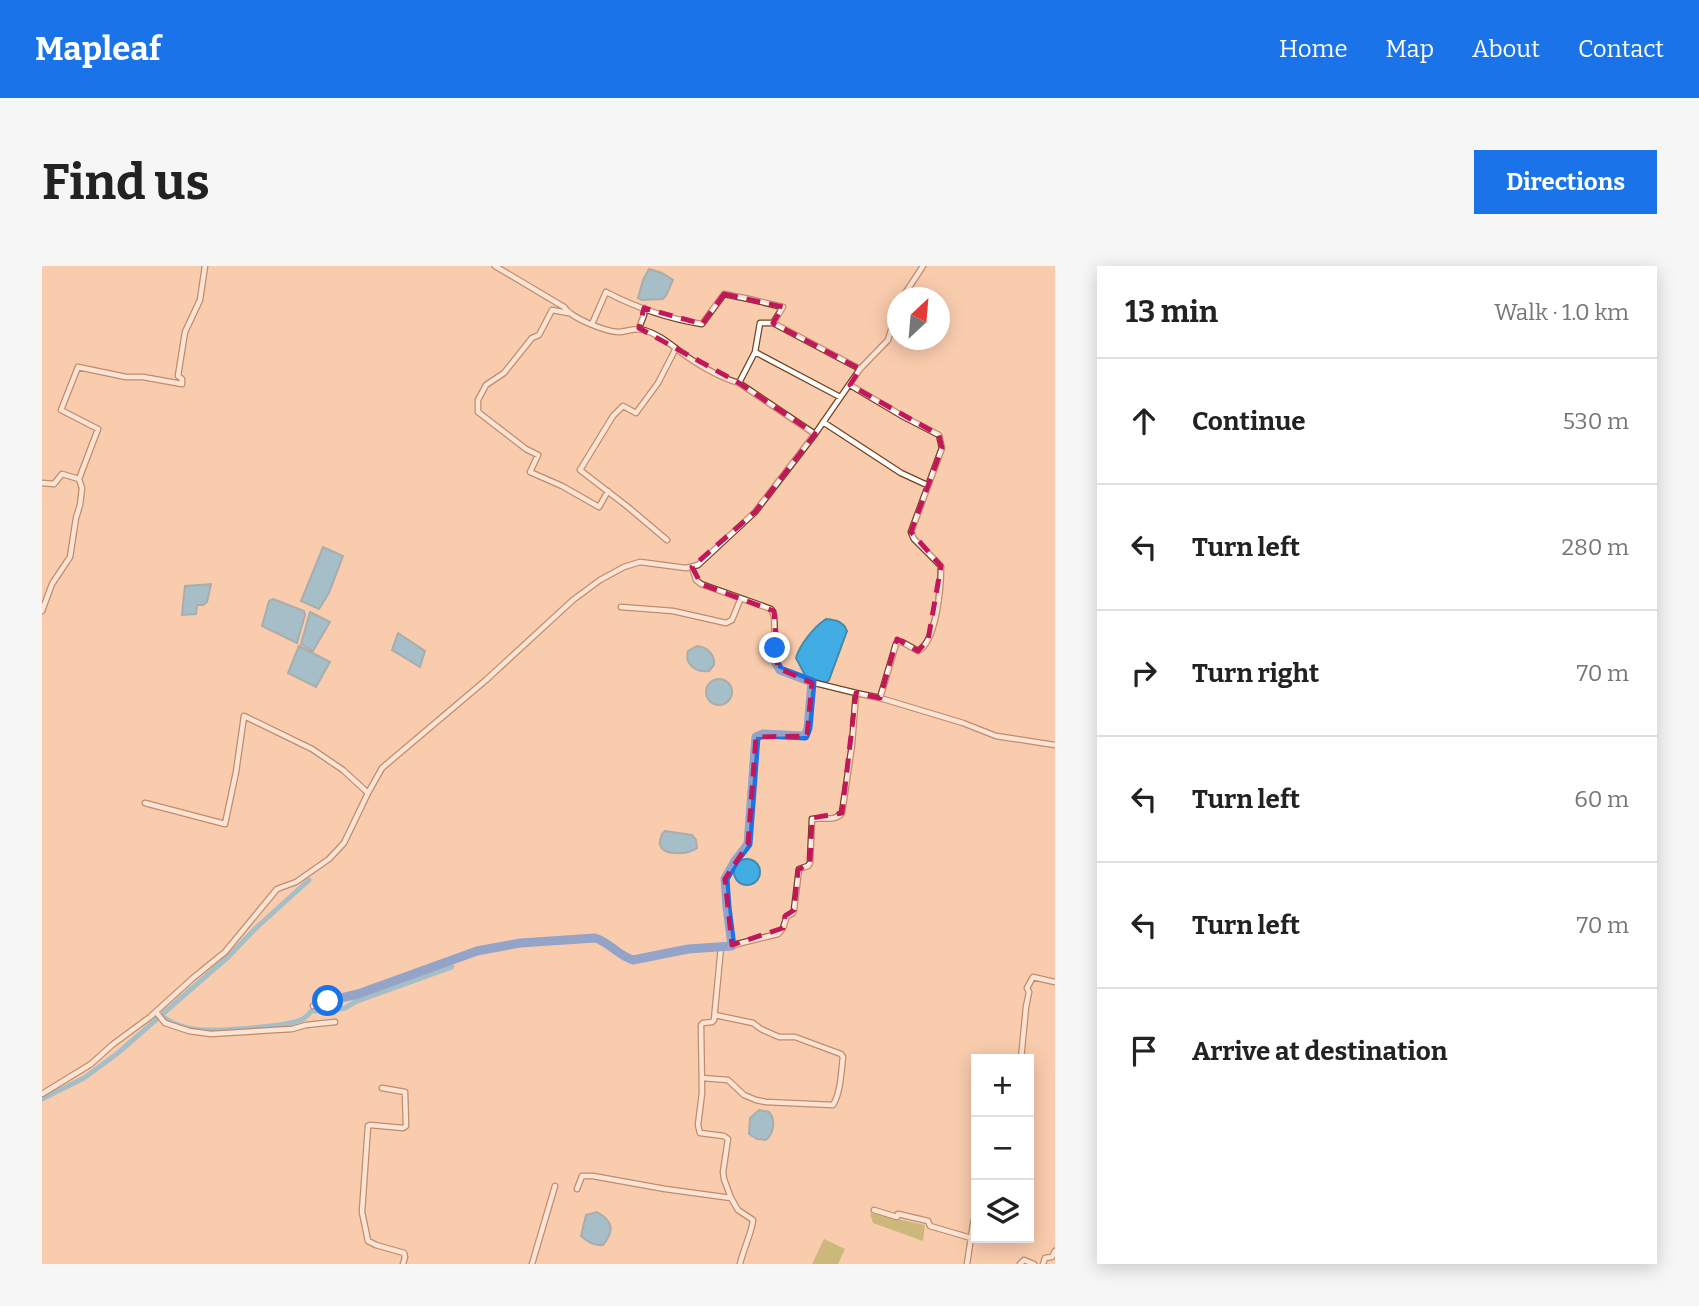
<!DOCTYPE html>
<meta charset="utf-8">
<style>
:root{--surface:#fff;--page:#f6f6f6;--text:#222;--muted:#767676;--line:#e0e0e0;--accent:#1a73e8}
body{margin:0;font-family:Bitter,serif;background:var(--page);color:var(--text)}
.controls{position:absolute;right:21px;bottom:21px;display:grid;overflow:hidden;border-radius:0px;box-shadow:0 4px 18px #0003}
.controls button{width:63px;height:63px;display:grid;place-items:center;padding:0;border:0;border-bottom:2px solid var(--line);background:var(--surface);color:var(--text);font:35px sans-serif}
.compass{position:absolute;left:845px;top:21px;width:63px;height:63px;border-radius:50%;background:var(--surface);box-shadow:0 4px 18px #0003;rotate:26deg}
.stop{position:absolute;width:21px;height:21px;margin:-16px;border:5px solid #1a73e8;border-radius:50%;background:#fff}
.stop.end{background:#1a73e8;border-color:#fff;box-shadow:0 2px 7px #0008}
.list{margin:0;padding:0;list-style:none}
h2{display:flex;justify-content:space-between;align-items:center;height:91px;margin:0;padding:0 28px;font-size:30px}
h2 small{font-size:23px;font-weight:400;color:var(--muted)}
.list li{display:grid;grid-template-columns:46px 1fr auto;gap:21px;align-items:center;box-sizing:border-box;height:126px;padding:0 28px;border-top:2px solid var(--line)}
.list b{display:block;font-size:26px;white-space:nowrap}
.list em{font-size:23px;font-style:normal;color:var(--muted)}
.icon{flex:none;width:38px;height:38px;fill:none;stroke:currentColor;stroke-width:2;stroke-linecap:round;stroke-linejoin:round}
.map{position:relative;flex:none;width:1013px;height:998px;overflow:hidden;border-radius:0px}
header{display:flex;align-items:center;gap:42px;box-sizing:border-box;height:98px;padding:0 35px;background:var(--accent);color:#fff}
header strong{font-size:33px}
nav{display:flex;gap:38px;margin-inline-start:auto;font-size:24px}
.intro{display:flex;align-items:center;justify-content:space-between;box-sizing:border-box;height:168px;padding:0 42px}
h1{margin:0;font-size:49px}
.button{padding:18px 32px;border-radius:0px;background:var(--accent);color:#fff;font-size:24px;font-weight:700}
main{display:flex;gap:42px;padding:0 42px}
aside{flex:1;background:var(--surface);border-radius:0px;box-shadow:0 4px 18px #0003}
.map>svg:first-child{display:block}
.forest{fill:#96a13c}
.water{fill:#42ade4;stroke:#4789a9;stroke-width:2}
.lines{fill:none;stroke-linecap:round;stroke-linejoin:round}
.canal{stroke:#42ade4;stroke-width:5}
.street-casing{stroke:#74411b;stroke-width:7}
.street{stroke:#fff;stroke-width:4.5}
.route{stroke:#1a73e8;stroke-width:9}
.marked{fill:none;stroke:#c2185b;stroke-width:5;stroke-dasharray:14 9;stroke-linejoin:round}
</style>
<header>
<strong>Mapleaf</strong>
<nav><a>Home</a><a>Map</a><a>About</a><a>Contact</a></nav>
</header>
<div class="intro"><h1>Find us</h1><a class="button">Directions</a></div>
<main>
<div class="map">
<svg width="1013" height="998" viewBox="0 0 1013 998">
<rect width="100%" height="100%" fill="#faccae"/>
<path class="forest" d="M 828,947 L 883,959 L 881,975 L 831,957 Z
M 782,973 L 803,983 L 796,998 L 770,998 Z"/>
<path class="water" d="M 607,3 L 620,7 L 631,14 L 625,28 L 621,33 L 600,34 L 596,32 L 601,14 Z
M 281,281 L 301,290 L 287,327 L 277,343 L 259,335 Z
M 169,318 L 165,336 L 161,339 L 155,339 L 154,348 L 140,349 L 143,320 Z
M 231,333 L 262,345 L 263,349 L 255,377 L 220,360 L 227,335 Z
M 268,346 L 288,356 L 271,385 L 259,378 Z
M 784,353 C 794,354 801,355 805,365 L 787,414 L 784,417 L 764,411 L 754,392 C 758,378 772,361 784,353 Z
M 356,367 L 383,385 L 378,401 L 350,384 Z
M 257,380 L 288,396 L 274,421 L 246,407 Z
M 655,380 C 665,381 673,388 672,399 L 667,405 C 655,407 642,399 646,385 Z
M664 426a13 13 0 1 1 26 0a13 13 0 1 1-26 0Z
M 623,565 L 650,569 L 654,574 L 655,582 C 648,588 622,591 618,579 C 617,576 619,571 620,568 Z
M692 606a13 13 0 1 1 26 0a13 13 0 1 1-26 0Z
M 717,844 L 727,846 C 734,854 732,867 724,874 L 715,873 L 707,868 L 708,852 Z
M 555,946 C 571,955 573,964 561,979 C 552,980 546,976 539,970 L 544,949 Z"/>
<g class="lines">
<path class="canal" d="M 120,750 C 129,757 139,761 151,763 C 170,766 245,761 261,753 C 266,750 266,749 269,745 L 292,744 L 303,742 L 313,736 L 410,701
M 0,833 L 42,812 L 76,787 L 186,691 L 213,663 L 267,614"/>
<g class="street-casing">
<path id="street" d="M 453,0 L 522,41 C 529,52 562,65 576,66 C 585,66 593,61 602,64 C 619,69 630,80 644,90 C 660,101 679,112 697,117 L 773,168
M 860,32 L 881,0
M 526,47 L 510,44 L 497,69 L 490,72 L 462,107 L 444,119 L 436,134 L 436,146 L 484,183 L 496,189 L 488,206 L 520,220 L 557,241 L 566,225
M 550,58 L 564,26 C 593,41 627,53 660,58 L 682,28 L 707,33 L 741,41 L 731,57
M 597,62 L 602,49 L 602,42
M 713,86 L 718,57 L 731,57 L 818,103
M 697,117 L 713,86 L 798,131
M 808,119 L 862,151 L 897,169 L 900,182 L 869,266 L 872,273 L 899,300 C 899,320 895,375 876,385 L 860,376 L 856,376 L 854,378 L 838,432
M 781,156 L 859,207 L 885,219
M 0,217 L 12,218 L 20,208 L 37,213
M 625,274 L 586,241 L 538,204 L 571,150 L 581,140 L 594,147 L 616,117 L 634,82
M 650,301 L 654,314 L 659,318 L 729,343 L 732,350 L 734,397 L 738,404 L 765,415 L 814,427 L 838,432 L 921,457 L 954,470 L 1013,479
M 579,341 L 631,345 L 684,357 L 690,354 L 698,334
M 0,345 L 10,318 L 28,291 L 34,252 L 38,239 L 40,222 L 37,213 L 56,163 L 19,144 L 36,101 L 84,111 L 101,111 L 140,118 L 140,113 L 136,110 L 143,66 L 158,34 L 163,0
M 103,537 L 183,558 L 194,506 L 202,450 L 270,483 L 301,504 L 326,527
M 690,679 L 685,641 L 683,613 L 693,595 L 706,578 L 713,473 L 714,471 L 721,468 L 763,470 L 766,462 L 770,416
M 679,681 L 672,754 L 670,756 L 661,757 L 659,759 L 660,827 L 656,859 L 658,867 L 682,870 L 686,873 L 681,906 L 682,913 L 689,932 L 696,944 L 711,954 C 710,966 701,984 698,998
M 271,740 L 286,735 L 316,728 L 435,685 L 478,677 L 553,672 C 567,676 577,690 591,694 L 646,683 L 683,681 L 736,668 L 741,662 L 745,650 L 751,647 L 752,644 L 757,603 L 766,600 L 768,597 L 770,553 C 781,551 793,556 800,547 L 810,479 L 814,427
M 114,746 L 123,757 L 147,765 L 169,768 L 250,763 L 264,759 L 293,756
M 979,793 L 984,741 L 987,726 L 985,722 L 991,711 L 1013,716
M 660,812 L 686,814 L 702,829 L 714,834 L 724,836 L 791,839 C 799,826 799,806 801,791 L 799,788 L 753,771 L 737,771 L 719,763 L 711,757 L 673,749
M 340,822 L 363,826 L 364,860 L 361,862 L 328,859 L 326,860 L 320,946 L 326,975 L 334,979 L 362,987 L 363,991 L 361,998
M 0,828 L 49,798 L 70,779 L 108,751 L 151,712 L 183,686 L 235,623 L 254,616 L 287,593 L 302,577 L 326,527 L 340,502 L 444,414 L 531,334 L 558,314 L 582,301 L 598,296 L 644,302 L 656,299 L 713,246 L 773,168 L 818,103 L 846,74 L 856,41
M 535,923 L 540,910 L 551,910 L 623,923 L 689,932
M 832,944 L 855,951 L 856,948 L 886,955 L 888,960 L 929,972
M 490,998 L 513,920
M 925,998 L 931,958 L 934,947
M 978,998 L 982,994 L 992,998
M 1001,998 L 1003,992 L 1010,991 L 1013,985"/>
</g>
<use href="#street" class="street"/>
</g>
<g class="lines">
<path class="route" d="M 286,735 L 316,728 L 435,685 L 478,677 L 553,672 C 567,676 577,690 591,694 L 646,683 L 690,680 L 685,641 L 683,613 L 693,595 L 706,578 L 714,471 L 721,468 L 763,470 L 766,462 L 770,416 L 738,404 L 734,397 L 733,382"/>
</g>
<path d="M0 0H1013V998H0ZM 682,28 L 741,41 L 731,57 L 818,103 L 808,119 L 897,169 L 900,182 L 869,266 L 899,300 L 886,374 L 876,385 L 855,373 L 838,432 L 814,427 L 800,547 L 770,552 L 768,597 L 756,604 L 752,644 L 743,650 L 741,662 L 690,679 L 683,613 L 706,578 L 714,471 L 765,470 L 770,417 L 736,402 L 732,345 L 659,318 L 650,301 L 713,246 L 773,168 L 697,117 L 597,62 L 602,42 L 660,58 Z" fill="#faccae" fill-opacity=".55" fill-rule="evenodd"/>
<path class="marked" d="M 682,28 L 741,41 L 731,57 L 818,103 L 808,119 L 897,169 L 900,182 L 869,266 L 899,300 L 886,374 L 876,385 L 855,373 L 838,432 L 814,427 L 800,547 L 770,552 L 768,597 L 756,604 L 752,644 L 743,650 L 741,662 L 690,679 L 683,613 L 706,578 L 714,471 L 765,470 L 770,417 L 736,402 L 732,345 L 659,318 L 650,301 L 713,246 L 773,168 L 697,117 L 597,62 L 602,42 L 660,58 Z"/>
</svg>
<div class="controls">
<button>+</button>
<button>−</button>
<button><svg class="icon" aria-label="layers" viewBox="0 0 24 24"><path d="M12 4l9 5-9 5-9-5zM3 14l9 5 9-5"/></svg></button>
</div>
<svg class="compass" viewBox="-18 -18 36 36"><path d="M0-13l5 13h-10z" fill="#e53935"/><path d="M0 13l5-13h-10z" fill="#767676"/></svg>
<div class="stop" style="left:286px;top:735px"></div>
<div class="stop end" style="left:733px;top:382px"></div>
</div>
<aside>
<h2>13 min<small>Walk · 1.0 km</small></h2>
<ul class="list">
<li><svg class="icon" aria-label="ahead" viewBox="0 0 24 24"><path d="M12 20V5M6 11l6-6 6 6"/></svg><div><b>Continue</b></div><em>530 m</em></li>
<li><svg class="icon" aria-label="left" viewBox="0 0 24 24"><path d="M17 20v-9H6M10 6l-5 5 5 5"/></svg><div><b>Turn left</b></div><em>280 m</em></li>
<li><svg class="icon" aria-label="right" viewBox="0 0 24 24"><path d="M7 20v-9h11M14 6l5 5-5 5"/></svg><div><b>Turn right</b></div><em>70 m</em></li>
<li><svg class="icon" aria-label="left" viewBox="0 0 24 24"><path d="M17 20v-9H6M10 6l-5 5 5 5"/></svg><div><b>Turn left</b></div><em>60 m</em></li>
<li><svg class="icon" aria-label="left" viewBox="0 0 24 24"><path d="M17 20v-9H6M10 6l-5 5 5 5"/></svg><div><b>Turn left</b></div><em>70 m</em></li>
<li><svg class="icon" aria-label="arrive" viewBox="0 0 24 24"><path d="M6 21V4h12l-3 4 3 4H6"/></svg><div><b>Arrive at destination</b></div></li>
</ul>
</aside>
</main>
